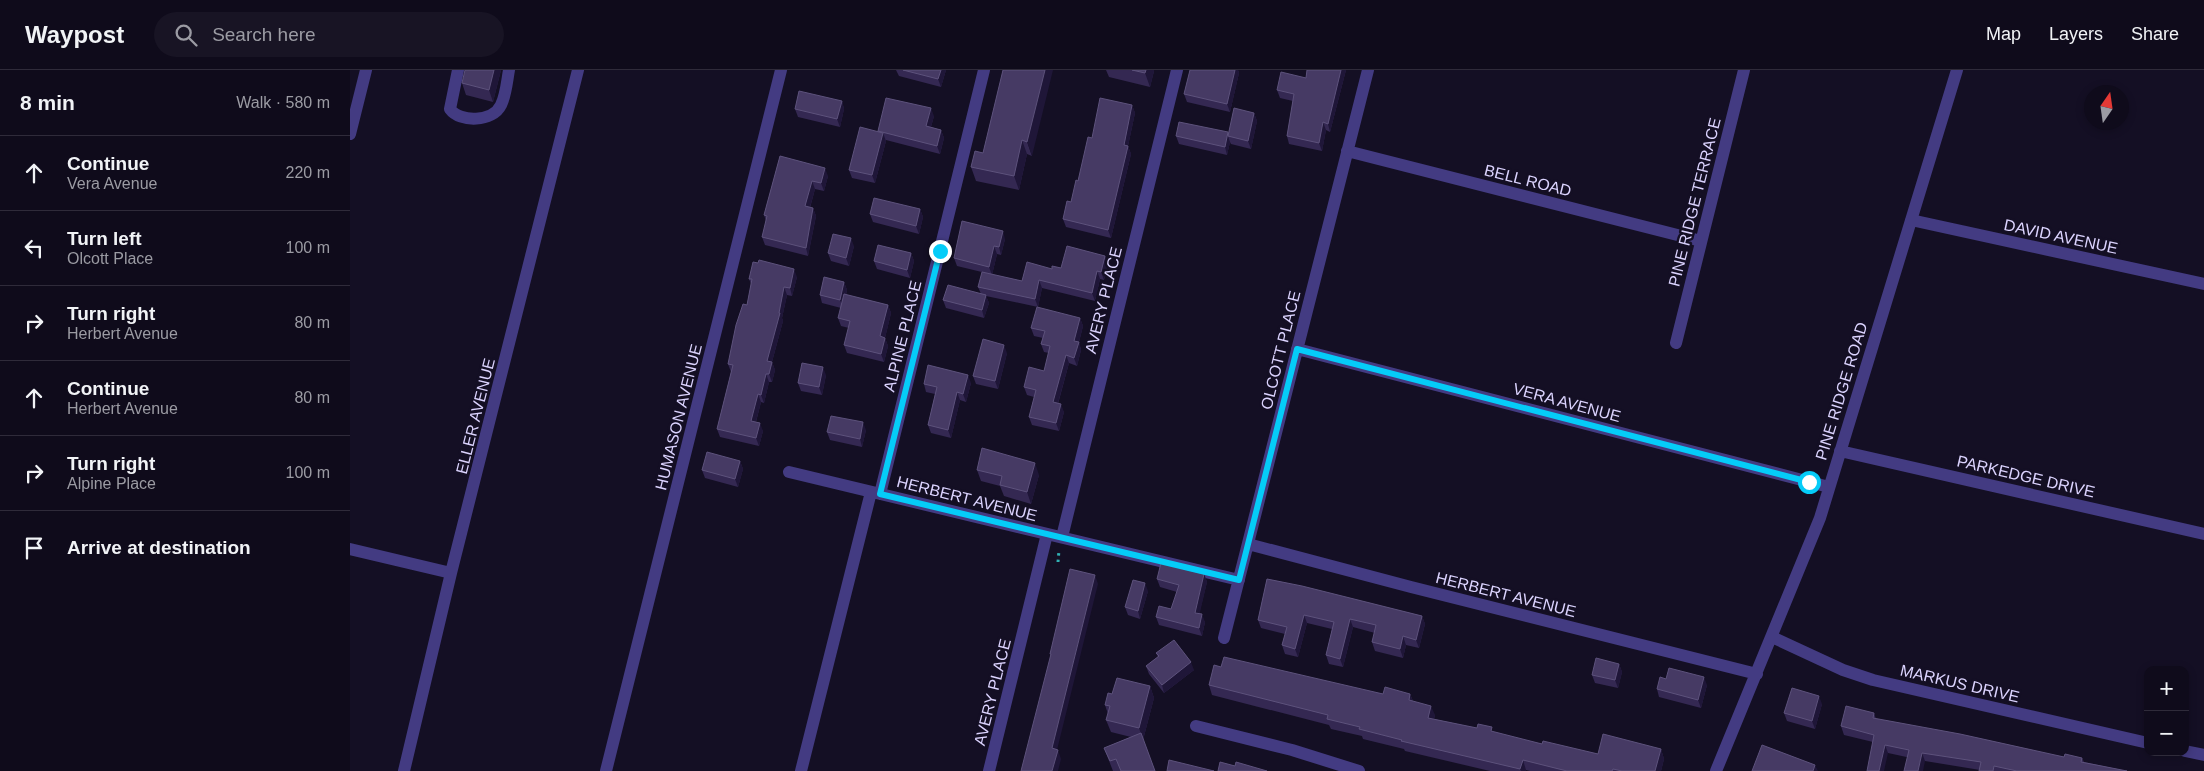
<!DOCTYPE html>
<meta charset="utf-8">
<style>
:root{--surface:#0f0b1b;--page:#181424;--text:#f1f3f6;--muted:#9b9ba3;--line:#2f2b3a}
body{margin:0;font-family:Helvetica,sans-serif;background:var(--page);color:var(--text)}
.controls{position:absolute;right:15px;bottom:15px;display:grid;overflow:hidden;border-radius:10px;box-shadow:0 2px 8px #0003}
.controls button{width:45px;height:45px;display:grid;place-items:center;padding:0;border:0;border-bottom:1px solid var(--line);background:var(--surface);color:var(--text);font:25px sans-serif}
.compass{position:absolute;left:1734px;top:15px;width:45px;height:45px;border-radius:50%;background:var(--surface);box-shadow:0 2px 8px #0003;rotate:13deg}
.stop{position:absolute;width:15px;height:15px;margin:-11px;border:4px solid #05ccf8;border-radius:50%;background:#fff}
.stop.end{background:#05ccf8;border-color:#fff;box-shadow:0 1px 5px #0008}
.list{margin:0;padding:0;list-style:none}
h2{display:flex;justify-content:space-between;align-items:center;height:65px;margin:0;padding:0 20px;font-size:21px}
h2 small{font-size:16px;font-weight:400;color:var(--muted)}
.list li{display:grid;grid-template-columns:32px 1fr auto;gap:15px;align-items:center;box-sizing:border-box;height:75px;padding:0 20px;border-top:1px solid var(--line)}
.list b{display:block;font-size:19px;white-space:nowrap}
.list p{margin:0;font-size:16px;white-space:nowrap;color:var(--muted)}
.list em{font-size:16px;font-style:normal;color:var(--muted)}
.icon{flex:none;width:28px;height:28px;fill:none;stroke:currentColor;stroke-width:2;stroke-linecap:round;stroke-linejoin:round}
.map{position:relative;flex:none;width:1854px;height:701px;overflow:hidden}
header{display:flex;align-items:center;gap:30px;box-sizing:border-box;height:70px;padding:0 25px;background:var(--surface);border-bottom:1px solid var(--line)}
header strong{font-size:24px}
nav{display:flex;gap:28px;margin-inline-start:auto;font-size:18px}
.search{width:350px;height:45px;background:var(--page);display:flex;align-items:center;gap:12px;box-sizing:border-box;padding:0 18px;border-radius:28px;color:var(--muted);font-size:19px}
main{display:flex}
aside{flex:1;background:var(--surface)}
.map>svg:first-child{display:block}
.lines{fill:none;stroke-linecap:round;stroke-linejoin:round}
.path{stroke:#31b1b4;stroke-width:3;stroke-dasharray:2.5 4;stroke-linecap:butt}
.minor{stroke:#433b82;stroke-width:12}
.wall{fill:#342852}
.shaded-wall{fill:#1f1638}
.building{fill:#463a64;stroke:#5d527c}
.route{stroke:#05ccf8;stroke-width:6}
.labels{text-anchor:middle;stroke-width:5;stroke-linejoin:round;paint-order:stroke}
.street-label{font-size:16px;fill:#dbd3fe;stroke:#140f24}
</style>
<header>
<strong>Waypost</strong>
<div class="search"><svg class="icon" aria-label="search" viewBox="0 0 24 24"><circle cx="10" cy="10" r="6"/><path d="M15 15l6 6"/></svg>Search here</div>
<nav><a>Map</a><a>Layers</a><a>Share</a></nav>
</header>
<main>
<aside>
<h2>8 min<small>Walk · 580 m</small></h2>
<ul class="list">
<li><svg class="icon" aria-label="ahead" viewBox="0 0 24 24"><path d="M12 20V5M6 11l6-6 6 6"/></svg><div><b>Continue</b><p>Vera Avenue</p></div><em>220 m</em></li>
<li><svg class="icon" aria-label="left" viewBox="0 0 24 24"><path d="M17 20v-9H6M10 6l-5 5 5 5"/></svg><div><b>Turn left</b><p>Olcott Place</p></div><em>100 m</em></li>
<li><svg class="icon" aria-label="right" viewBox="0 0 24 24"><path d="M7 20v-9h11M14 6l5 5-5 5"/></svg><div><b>Turn right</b><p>Herbert Avenue</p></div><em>80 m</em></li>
<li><svg class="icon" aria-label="ahead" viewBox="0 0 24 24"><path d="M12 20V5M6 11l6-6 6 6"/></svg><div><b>Continue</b><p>Herbert Avenue</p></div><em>80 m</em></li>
<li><svg class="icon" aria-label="right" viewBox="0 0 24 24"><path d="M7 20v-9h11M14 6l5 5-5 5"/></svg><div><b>Turn right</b><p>Alpine Place</p></div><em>100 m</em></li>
<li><svg class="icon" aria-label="arrive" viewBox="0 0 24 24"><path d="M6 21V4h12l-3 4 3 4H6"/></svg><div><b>Arrive at destination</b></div></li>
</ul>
</aside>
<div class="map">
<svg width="1854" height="701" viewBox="0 0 1854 701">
<rect width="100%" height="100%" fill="#140f24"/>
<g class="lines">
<path class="path" d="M 708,492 L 709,480"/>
<path class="minor" d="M 108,0 L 100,39 C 110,53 143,52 151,35 C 156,25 157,11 159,0
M 0,64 L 16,0
M 997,81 L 1351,171
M 1561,150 L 1854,214
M 1326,273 L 1394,0
M 947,279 L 1479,417
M 1490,381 L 1854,464
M 439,402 L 889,510
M 530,424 L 634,0
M 712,467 L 827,0
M 898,474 L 1061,517 L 1407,604
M 0,479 L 101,503
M 1422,567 L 1493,600 L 1523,610 L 1798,673
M 874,568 L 1018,0
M 846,656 L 942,680 L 1009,701
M 1835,681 L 1854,685
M 54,701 L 101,503 L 228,0
M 256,701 L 431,0
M 451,701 L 521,422
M 639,701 L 697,464
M 1366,701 L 1470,448 L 1607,0"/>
</g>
<path class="wall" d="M 151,0 L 143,32 L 116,25 L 112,13 Z
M 546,0 L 596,0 L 591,17 L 549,6 Z
M 653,0 L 682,86 L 677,84 L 669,120 L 626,111 L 621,97 L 633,83 Z
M 756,0 L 804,0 L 804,1 L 800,17 L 759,7 Z
M 840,0 L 888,0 L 889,3 L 880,42 L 837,32 L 834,24 Z
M 996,0 L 980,62 L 976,60 L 972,81 L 939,74 L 937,66 L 943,31 L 930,28 L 927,20 L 956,8 Z
M 492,31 L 494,39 L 490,57 L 448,47 L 445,39 Z
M 782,35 L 785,43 L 778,76 L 781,84 L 761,168 L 716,157 L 713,149 L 721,132 L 742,68 Z
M 904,43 L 907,51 L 901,79 L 881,74 L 880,72 L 877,85 L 829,74 L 826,66 L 878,64 Z
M 584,46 L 581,57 L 591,60 L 594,68 L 590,84 L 536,70 L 536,71 L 525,113 L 502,108 L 499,100 L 529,62 L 528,61 Z
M 430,86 L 478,106 L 474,121 L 465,119 L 460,138 L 463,138 L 466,146 L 458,186 L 415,175 L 412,167 L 416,151 L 414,145 Z
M 570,139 L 573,147 L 569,164 L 523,152 L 520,144 Z
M 655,169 L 651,185 L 647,184 L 642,205 L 672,211 L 702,199 L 711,198 L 755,186 L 758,194 L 754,210 L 750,209 L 745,231 L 692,218 L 688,237 L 636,226 L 639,233 L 634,248 L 596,238 L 593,230 L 631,224 L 628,217 L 640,204 L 607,196 L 604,188 Z
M 504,176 L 499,196 L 481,191 L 478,183 Z
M 561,183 L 564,191 L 560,208 L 527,199 L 524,191 Z
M 447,207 L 442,226 L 437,225 L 432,248 L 433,251 L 422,292 L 425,300 L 422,312 L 419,312 L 414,333 L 411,332 L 406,352 L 413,361 L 409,376 L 370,367 L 367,359 L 381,302 L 378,294 L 397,235 L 401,214 L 399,209 Z
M 494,212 L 497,220 L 496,225 L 538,235 L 541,243 L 535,268 L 538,276 L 534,292 L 497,283 L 494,275 L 499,258 L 491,256 L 488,248 L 491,238 L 472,233 L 470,225 Z
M 730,248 L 733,256 L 729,272 L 731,280 L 727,296 L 719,293 L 708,334 L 714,342 L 709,361 L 682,355 L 679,347 L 684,327 L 677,325 L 674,317 L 694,301 L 699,283 L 694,282 L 691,274 L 693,268 L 684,266 L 681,258 Z
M 657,283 L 648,319 L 626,314 L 623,306 Z
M 476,305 L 472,325 L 451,321 L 448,313 Z
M 621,313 L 616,332 L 610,330 L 601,368 L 581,363 L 578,355 L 585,324 L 576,322 L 574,314 Z
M 516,360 L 512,377 L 480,370 L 477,362 Z
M 390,391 L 393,399 L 388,417 L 355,408 L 352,400 Z
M 627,400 L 689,405 L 681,434 L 654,426 L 650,416 L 631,411 Z
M 854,504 L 857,512 L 849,544 L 855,552 L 852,566 L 809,555 L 806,547 L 821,539 L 827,522 L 810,517 L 807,509 Z
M 917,509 L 1072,546 L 1075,554 L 1069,578 L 1056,575 L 1053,588 L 1025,581 L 1022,572 L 1025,563 L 1003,557 L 993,597 L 979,594 L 976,585 L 982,559 L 957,553 L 948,587 L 935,584 L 932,575 L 935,564 L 911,558 L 908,550 Z
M 798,521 L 790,549 L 778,545 L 775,537 Z
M 806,583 L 844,600 L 814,623 L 799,604 L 796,596 L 808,587 Z
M 1269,594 L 1272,602 L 1268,618 L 1245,613 L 1242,605 Z
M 871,597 L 1033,624 L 1060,624 L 1063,631 L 1085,645 L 1084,649 L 1144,662 L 1192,674 L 1248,684 L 1311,679 L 1314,689 L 1311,701 L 1180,701 L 1176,700 L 1176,701 L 1140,701 L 1055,681 L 1054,679 L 1013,669 L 1012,666 L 981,659 L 979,655 L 862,625 L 859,615 Z
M 1316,609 L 1357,615 L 1351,638 L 1309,627 L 1307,619 Z
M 800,616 L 804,628 L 793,670 L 805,701 L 763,701 L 754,678 L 781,667 L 761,662 L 756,650 L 758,644 L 755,635 L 762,624 Z
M 1472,634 L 1465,659 L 1437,651 L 1434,643 Z
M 1524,643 L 1526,649 L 1714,687 L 1732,688 L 1734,692 L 1777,701 L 1629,701 L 1630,700 L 1575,691 L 1538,683 L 1523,672 L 1494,665 L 1491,656 Z"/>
<path class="shaded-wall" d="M 144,0 L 151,0 L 143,32 L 139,20 Z
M 591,0 L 596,0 L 591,17 L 588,9 Z
M 695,0 L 703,0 L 682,86 L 677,72 Z
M 796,0 L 804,0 L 804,1 L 800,17 L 795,3 Z
M 885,0 L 888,0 L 889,3 L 880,42 L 877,34 Z
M 991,0 L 996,0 L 980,62 L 978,54 Z
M 492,31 L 494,39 L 490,57 L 487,49 Z
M 782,35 L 785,43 L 778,76 L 781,84 L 761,168 L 758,160 Z
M 581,38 L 584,46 L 579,64 L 576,56 Z
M 904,43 L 907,51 L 901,79 L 898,71 Z
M 973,52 L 976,60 L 972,81 L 969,73 Z
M 591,60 L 594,68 L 590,84 L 587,76 Z
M 878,62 L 879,66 L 878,66 L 880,72 L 877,85 L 875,77 Z
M 533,63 L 536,71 L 525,113 L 522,105 Z
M 672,70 L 677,84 L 669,120 L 664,106 Z
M 475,98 L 478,106 L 474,121 L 471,113 Z
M 462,111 L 465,119 L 458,144 L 455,136 Z
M 463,138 L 466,146 L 458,186 L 456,178 Z
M 570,139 L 573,147 L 569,164 L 566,156 Z
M 653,161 L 655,169 L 651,185 L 649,177 Z
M 501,168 L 504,176 L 499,196 L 496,188 Z
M 644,176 L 647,184 L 642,205 L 639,197 Z
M 561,183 L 564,191 L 560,208 L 557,200 Z
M 755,186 L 758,194 L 754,210 L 751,202 Z
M 444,199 L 447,207 L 442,226 L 440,218 Z
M 747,201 L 750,209 L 745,231 L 742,223 Z
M 689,210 L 692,218 L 688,237 L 685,229 Z
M 494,212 L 497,220 L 493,238 L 490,230 Z
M 434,217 L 437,225 L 432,248 L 433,251 L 420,299 L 417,291 L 429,243 Z
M 636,225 L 639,233 L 634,248 L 632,240 Z
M 538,235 L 541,243 L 535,268 L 538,276 L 534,292 L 531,284 L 530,266 Z
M 730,248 L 733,256 L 729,272 L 731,280 L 727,296 L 724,288 L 724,271 Z
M 654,275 L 657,283 L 648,319 L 645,311 Z
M 716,285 L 719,293 L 706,340 L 703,332 Z
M 422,292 L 425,300 L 422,312 L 419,304 Z
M 473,297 L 476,305 L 472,325 L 469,317 Z
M 416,304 L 419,312 L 414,333 L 411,325 Z
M 618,305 L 621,313 L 616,332 L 613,324 Z
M 607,322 L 610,330 L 601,368 L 598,360 Z
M 408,324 L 411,332 L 404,359 L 401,351 Z
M 711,334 L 714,342 L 709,361 L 706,353 Z
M 513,352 L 516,360 L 512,377 L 510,369 Z
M 410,353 L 413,361 L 409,376 L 406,368 Z
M 390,391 L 393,399 L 388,417 L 385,409 Z
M 685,393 L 689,405 L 681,434 L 677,422 Z
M 854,504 L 857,512 L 848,551 L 845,543 Z
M 745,505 L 748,514 L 705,688 L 702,678 Z
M 795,513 L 798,521 L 790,549 L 788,541 Z
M 852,544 L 855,552 L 852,566 L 849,558 Z
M 954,545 L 957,553 L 948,587 L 945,579 Z
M 1072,546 L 1075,554 L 1069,578 L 1066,570 Z
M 1000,549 L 1003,557 L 993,597 L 990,589 Z
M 1053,566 L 1056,575 L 1053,588 L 1050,579 Z
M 841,592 L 844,600 L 814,623 L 812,615 Z
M 1269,594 L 1272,602 L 1268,618 L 1265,610 Z
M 1354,607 L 1357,615 L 1351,638 L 1348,630 Z
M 800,616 L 804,628 L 793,670 L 789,658 Z
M 1060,624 L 1064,634 L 1059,630 Z
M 1469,626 L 1472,634 L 1465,659 L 1462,651 Z
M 1081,636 L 1085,645 L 1082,658 L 1078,648 Z
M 1535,675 L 1538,683 L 1534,701 L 1529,701 Z
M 1311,679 L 1314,689 L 1311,701 L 1305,701 Z
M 708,680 L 711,689 L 708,701 L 702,701 Z
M 1572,683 L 1575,691 L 1573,701 L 1568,701 Z
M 1173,690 L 1176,700 L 1176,701 L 1171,701 L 1170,699 Z
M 1465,695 L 1468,701 L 1463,701 Z"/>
<path class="building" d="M 115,0 L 144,0 L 139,20 L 112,13 Z
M 553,0 L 591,0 L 588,9 Z
M 653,0 L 695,0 L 677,72 L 672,70 L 664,106 L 621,97 L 625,81 L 633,83 Z
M 782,0 L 796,0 L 795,3 Z
M 840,0 L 885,0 L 877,34 L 834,24 Z
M 957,0 L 991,0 L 978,54 L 973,52 L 969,73 L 937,66 L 944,24 L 927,20 L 931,2 L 956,8 Z
M 449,21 L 492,31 L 487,49 L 445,39 Z
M 536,28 L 581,38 L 576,56 L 591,60 L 587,76 L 528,61 Z
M 750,28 L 782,35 L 774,75 L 778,76 L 758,160 L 713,149 L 717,131 L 721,132 L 726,110 L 728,111 L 738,67 L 742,68 Z
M 884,38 L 904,43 L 898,71 L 878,66 Z
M 829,52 L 878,62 L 875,77 L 826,66 Z
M 510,57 L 533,63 L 522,105 L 499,100 Z
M 430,86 L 475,98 L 471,113 L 462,111 L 455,136 L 463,138 L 456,178 L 412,167 L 417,146 L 414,145 Z
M 524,128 L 570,139 L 566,156 L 520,144 Z
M 612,151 L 653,161 L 649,177 L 644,176 L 639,197 L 604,188 Z
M 483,164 L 501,168 L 496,188 L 478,183 Z
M 528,175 L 561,183 L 557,200 L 524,191 Z
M 717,176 L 755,186 L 751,202 L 747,201 L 742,223 L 689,210 L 685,229 L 628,217 L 632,202 L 672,211 L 677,192 L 702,199 L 702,196 L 711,198 Z
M 409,190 L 444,199 L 440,218 L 434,217 L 429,243 L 430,243 L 417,291 L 422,292 L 419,304 L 416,304 L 411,325 L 408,324 L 401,351 L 410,353 L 406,368 L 367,359 L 383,295 L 378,294 L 386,255 L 393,234 L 397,235 L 402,209 L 399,209 L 403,192 L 408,193 Z
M 474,207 L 494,212 L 490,230 L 470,225 Z
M 598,215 L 636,225 L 632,240 L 593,230 Z
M 494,224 L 538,235 L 530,266 L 535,268 L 531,284 L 494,275 L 500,251 L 488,248 Z
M 687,237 L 730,248 L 724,271 L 729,272 L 724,288 L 716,285 L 703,332 L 711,334 L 706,353 L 679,347 L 686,320 L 674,317 L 679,297 L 694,301 L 700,276 L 691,274 L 695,261 L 681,258 Z
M 633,269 L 654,275 L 645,311 L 623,306 Z
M 452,293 L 473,297 L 469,317 L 448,313 Z
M 578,295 L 618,305 L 613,324 L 607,322 L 598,360 L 578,355 L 587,317 L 574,314 Z
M 481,346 L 513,352 L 510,369 L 477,362 Z
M 632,378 L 685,393 L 677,422 L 650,415 L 652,406 L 627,400 Z
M 357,382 L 390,391 L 385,409 L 352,400 Z
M 811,493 L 854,504 L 845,543 L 852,544 L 849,558 L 806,547 L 809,536 L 821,539 L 829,515 L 807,509 Z
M 720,499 L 745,505 L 702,678 L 708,680 L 702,701 L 671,701 L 701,584 L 700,584 Z
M 917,509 L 952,516 L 1072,546 L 1066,570 L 1053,566 L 1050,579 L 1022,572 L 1026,555 L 1000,549 L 990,589 L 976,585 L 984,552 L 954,545 L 945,579 L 932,575 L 937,557 L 908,550 Z
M 783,510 L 795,513 L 788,541 L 775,537 Z
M 824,570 L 841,592 L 812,615 L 796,596 L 809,586 L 806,583 Z
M 874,587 L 1033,624 L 1035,617 L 1060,624 L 1059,630 L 1081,636 L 1078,648 L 1127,658 L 1128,654 L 1142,657 L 1141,661 L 1192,674 L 1193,671 L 1248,684 L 1253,664 L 1311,679 L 1305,701 L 1272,701 L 1263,699 L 1262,701 L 1217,701 L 1173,690 L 1170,699 L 1051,671 L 1052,670 L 1009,659 L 1010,657 L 977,649 L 978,645 L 859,615 L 864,595 L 871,597 Z
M 1246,588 L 1269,594 L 1265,610 L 1242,605 Z
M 1319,598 L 1354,607 L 1348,630 L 1307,619 L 1310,607 L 1316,609 Z
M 767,608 L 800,616 L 789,658 L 756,650 L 760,636 L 755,635 L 758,623 L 762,624 Z
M 1442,618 L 1469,626 L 1462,651 L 1434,643 Z
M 1496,636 L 1524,643 L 1523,648 L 1610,664 L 1714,687 L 1715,684 L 1732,688 L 1731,692 L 1777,701 L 1667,701 L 1644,696 L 1643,701 L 1629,701 L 1631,692 L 1572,683 L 1568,701 L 1554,701 L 1559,680 L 1535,675 L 1529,701 L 1517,701 L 1524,665 L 1491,656 Z
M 791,663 L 805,701 L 771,701 L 766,689 L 760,691 L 754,678 Z
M 1412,675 L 1465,695 L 1463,701 L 1402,701 Z
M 819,690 L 864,701 L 817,701 Z
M 870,692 L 885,696 L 886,692 L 917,701 L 868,701 Z"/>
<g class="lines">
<path class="route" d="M 590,181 L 530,424 L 889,510 L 947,279 L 1459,412"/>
</g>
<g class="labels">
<g class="street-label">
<text transform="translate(1178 110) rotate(14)" y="6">BELL ROAD</text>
<text transform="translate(1344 132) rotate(-76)" y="6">PINE RIDGE TERRACE</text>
<text transform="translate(1711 166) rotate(12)" y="6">DAVID AVENUE</text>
<text transform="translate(753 230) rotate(-76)" y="6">AVERY PLACE</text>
<text transform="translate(552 266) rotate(-76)" y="6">ALPINE PLACE</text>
<text transform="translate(930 280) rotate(-76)" y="6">OLCOTT PLACE</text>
<text transform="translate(1491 321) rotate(-73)" y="6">PINE RIDGE ROAD</text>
<text transform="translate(1217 332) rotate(15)" y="6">VERA AVENUE</text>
<text transform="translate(125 346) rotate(-76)" y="6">ELLER AVENUE</text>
<text transform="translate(328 347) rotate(-76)" y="6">HUMASON AVENUE</text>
<text transform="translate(1676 406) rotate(13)" y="6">PARKEDGE DRIVE</text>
<text transform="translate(617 428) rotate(14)" y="6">HERBERT AVENUE</text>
<text transform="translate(1156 524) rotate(14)" y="6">HERBERT AVENUE</text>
<text transform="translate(1610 613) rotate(13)" y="6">MARKUS DRIVE</text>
<text transform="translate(642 622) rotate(-76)" y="6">AVERY PLACE</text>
</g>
</g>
</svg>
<div class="controls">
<button>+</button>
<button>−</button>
</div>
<svg class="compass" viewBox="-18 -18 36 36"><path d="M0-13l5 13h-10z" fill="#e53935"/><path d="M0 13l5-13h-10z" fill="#9b9ba3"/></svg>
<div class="stop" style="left:1459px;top:412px"></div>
<div class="stop end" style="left:590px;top:181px"></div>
</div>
</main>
